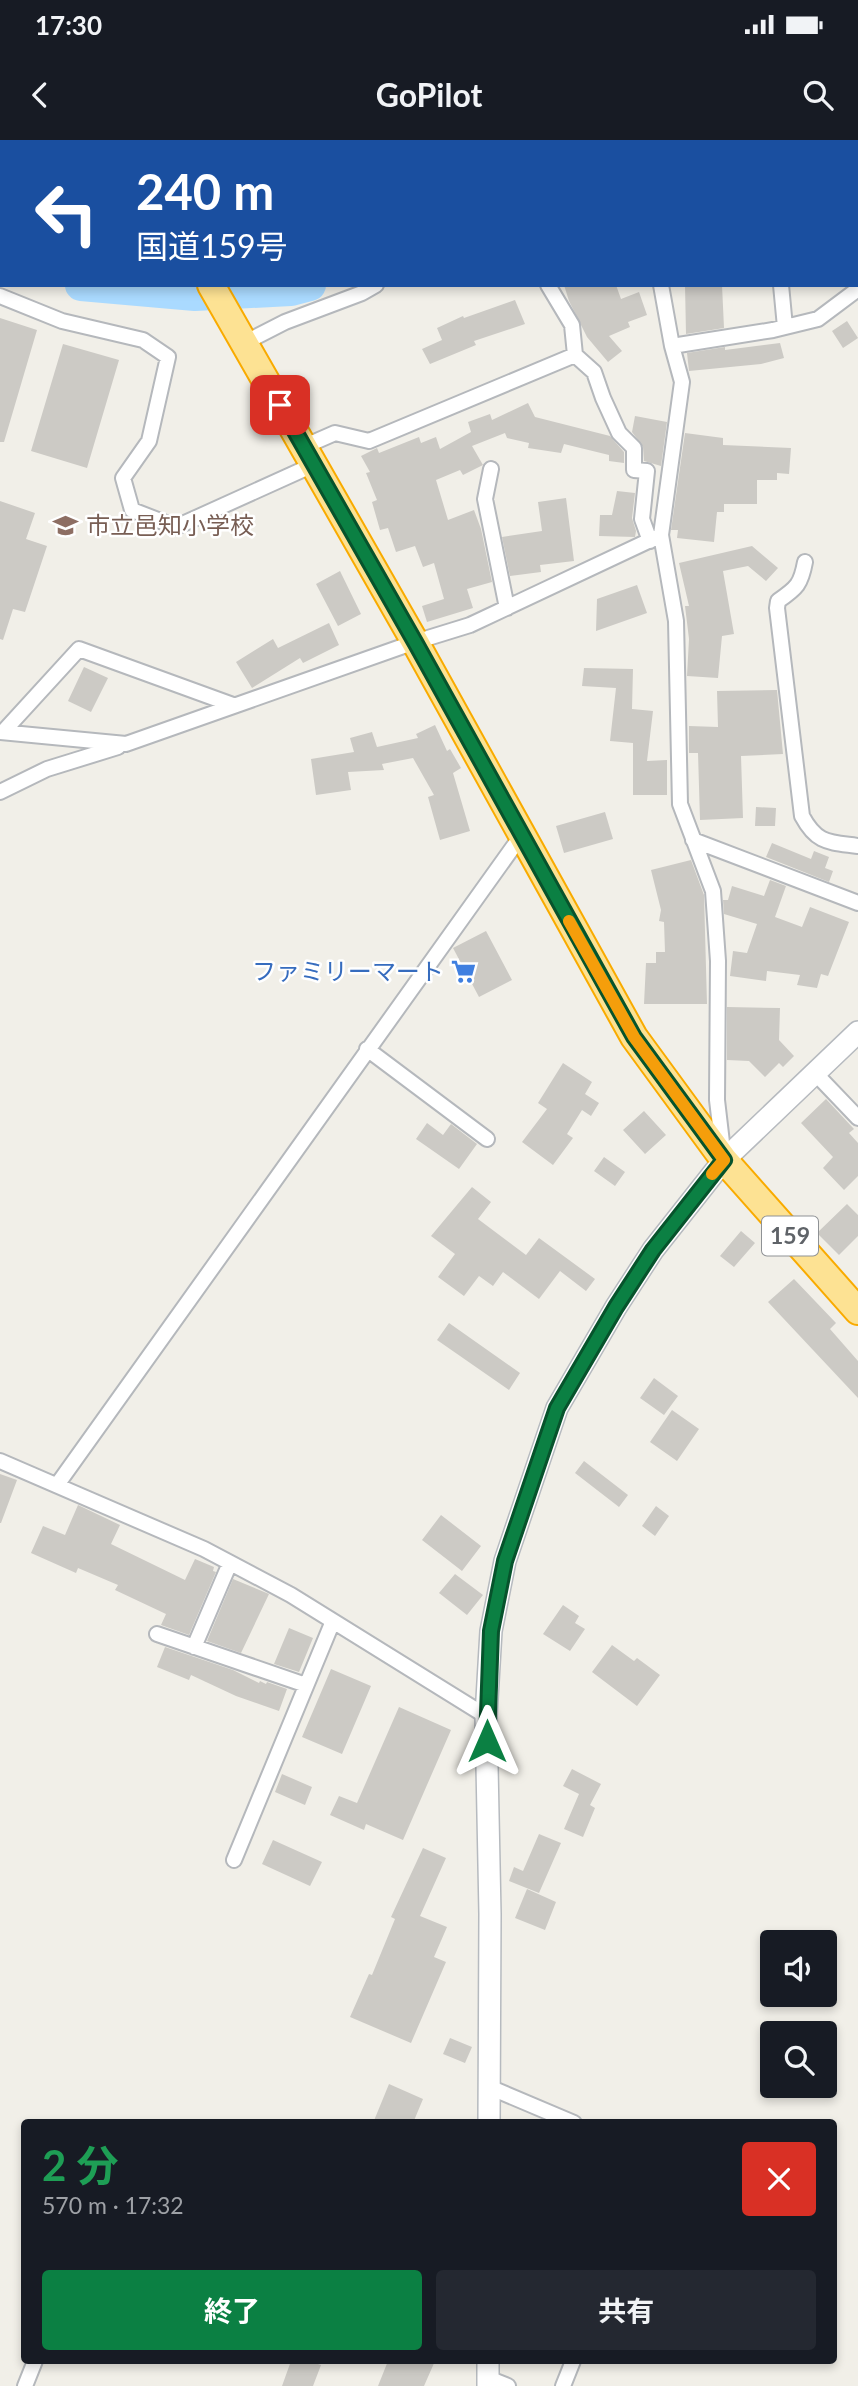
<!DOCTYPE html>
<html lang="ja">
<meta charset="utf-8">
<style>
:root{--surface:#171b24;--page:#242831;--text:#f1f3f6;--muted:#9ea1a6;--accent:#0b8043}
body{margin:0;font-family:Lato,"Noto Sans JP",sans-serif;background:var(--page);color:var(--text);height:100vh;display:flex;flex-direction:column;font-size:26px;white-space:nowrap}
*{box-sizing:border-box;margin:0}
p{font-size:23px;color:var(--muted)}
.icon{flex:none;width:38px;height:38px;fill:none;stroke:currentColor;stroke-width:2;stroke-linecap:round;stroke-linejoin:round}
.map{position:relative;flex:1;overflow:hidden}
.details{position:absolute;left:21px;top:1979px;width:816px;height:245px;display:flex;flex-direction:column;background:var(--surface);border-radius:7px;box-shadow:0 4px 10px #0003}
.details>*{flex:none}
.guide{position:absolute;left:0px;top:0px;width:859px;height:147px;box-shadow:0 4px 10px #0003;background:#1a4fa0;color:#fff;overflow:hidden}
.fabs{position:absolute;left:760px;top:1790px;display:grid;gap:14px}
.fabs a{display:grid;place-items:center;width:77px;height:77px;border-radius:7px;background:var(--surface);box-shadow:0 4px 10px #0003;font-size:35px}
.pin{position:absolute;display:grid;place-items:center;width:60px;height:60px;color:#fff;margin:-30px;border-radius:14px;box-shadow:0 4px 10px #0006}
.me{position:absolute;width:77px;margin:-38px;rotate:0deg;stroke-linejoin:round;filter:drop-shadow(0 0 5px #0008)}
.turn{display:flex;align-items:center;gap:24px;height:147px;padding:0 21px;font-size:32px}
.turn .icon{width:91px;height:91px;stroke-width:2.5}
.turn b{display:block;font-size:49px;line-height:60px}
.round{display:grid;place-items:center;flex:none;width:74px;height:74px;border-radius:7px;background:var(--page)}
.summary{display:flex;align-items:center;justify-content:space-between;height:119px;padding:0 21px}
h1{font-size:42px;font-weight:700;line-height:52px;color:#1e9e55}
.primary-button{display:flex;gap:14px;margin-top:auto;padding:14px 21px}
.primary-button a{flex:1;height:80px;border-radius:7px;background:var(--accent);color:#fff;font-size:28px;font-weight:700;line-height:80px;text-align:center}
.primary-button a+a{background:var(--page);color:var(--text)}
.status{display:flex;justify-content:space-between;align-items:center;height:49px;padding:0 35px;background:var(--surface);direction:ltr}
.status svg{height:19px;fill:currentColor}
header{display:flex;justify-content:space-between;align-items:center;height:91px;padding:0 21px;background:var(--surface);font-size:32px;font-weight:700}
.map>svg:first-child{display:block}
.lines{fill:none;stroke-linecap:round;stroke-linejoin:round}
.river{stroke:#aadaff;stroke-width:32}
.building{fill:#cccac5}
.street-casing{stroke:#b5b8bc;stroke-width:18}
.secondary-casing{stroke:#b6babf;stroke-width:24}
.highway-casing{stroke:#f9ab00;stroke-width:30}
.street{stroke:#fff;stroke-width:14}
.secondary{stroke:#fff;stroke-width:21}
.highway{stroke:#fde293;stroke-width:26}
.route-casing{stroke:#07532c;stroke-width:18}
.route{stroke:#0b8043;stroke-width:12}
.slow{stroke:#f59e0b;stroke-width:12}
.labels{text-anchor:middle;stroke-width:5;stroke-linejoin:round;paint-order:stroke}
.shield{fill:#fff;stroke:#8f9295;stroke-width:2}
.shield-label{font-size:23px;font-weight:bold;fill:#5f6368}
.education-label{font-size:24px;fill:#785e54;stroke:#fff;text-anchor:start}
.shop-label{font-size:24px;fill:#366cbe;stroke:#fff;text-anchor:end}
</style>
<div class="status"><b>17:30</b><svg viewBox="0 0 49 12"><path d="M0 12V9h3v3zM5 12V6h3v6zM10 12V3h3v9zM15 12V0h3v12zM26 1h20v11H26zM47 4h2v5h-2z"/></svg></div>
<header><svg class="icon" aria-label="back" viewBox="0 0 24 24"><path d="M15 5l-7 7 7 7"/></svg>GoPilot<svg class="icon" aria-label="search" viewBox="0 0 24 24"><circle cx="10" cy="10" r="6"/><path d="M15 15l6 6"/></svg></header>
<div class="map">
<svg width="858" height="2246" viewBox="0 0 858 2246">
<rect width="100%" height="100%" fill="#f1efe8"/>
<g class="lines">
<path class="river" d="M751 0 760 2
M592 2 596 0
M0 106 2 107
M81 145 195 155 291 150 310 145"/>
</g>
<path class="building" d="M564 145H616L621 159 639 152 647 175 628 182 630 187 609 196 622 211 608 222 587 197 569 161Z
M685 145H722L724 188 686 194Z
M515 160 525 184 474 201 476 205 430 224 422 209 442 200 437 188 463 176 464 178Z
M0 178 37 190 4 302H0Z
M847 181 858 198 843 208 832 191Z
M780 203 784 218 761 224 689 231 687 213 725 207V210Z
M63 204 119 220 87 328 31 311Z
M528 263 535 277 610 296 624 312V323L609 321V315L564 304 561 313 528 308 529 303 507 298 505 293 472 306 483 325 463 335 460 330 436 340 448 380 474 370 481 389 492 442 467 449 473 468 427 482 422 466 444 459 434 423 423 427 415 406 396 412 388 388 380 390 372 362 377 360 366 333 370 332 361 316 377 308 379 313 419 297 421 303 436 297 440 309 471 292 468 282 490 274 492 280Z
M635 276 667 282 661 326 644 321 643 307 632 292Z
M685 293 723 298V305L791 308 789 334 777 333V340H757V364H724V372H717L714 402 677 398 678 390H671Z
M617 351 635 353 632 378 636 391 635 397 599 396 600 375H612Z
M566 358 574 421 540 425 541 432 510 436 502 397 542 391 538 362Z
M0 361 35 373 26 399 47 406 25 472 13 469 3 500 0 499Z
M752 406 778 428 766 441 748 426 723 431 734 494 722 496 718 538 687 536 689 499 685 466H689L679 423Z
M340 431 361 474 338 486 316 444Z
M637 445 647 473 596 491 597 459Z
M329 483 339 505 303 523 300 518 252 548 236 522 273 499 278 508Z
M84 527 108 538 91 572 68 561Z
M584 528 633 529 632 569 653 571 647 621 667 620V655H633V603L610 601 616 548 582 546Z
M777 550 783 614 741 616 743 678 700 680 698 613H689V586L718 587 717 551Z
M435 585 447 611 450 609 461 628 453 633 470 691 440 700 428 657 434 655 413 618 382 624 384 630 348 632 351 650 316 655 311 619 354 612 350 598 372 592 377 607 418 598 416 594Z
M756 667 776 668 775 686H755Z
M605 672 613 699 564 713 556 686Z
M772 703 811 719 814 711 829 717 825 728 833 731 829 742 766 717Z
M691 720 704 755 707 864H644L646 823H656V812H665L664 782 659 781 661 770 651 730Z
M770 740 786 746 775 777 802 787 810 767 849 782 828 836 821 834 817 848 797 845 800 835 767 831 766 841 730 836 733 811 747 813 757 784 724 774 723 760H728L732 746 764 756Z
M486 791 512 840 479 857 453 808Z
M727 867 780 868 779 900 794 916 783 927 779 923 765 937 749 921 727 920Z
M563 923 592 942 585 954 599 963 591 976 582 970 567 994 573 998 553 1025 522 1002 547 969 538 963Z
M826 959 854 989 849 993 858 1003V1036L844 1050 823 1028 833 1017 801 983Z
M644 971 666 995 645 1014 623 990Z
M427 983 443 995 451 984 477 1004 459 1029 416 999Z
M604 1017 625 1032 615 1046 594 1031Z
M472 1047 491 1062 478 1079 526 1115 539 1098 595 1139 586 1151 560 1131 539 1159 503 1132 493 1146 479 1136 464 1156 438 1137 455 1114 431 1096Z
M847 1064 858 1075V1096L839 1115 817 1093Z
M741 1091 755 1103 734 1127 720 1116Z
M794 1139 836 1183 830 1189 858 1221V1258L768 1162Z
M449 1183 520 1233 509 1250 437 1200Z
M654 1238 678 1256 664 1275 640 1258Z
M672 1270 699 1289 677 1321 650 1302Z
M584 1321 628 1355 619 1367 575 1333Z
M0 1334 17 1340 1 1383H0Z
M78 1365 120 1385 111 1404 185 1440 195 1419 214 1427 213 1431 216 1432 189 1495 161 1485 166 1474 115 1450 118 1445 78 1428 76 1433 31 1413 43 1386 65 1395Z
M656 1366 669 1376 655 1396 642 1386Z
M441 1375 481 1406 462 1431 422 1400Z
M455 1434 483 1455 467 1475 439 1453Z
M233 1439 269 1454 241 1513 207 1501Z
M563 1465 579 1476 575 1483 585 1489 570 1511 543 1494Z
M289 1488 313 1498 299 1532 274 1524Z
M612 1505 634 1521 637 1518 660 1535 637 1566 592 1532Z
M165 1507 233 1530 259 1543 260 1541 266 1544 267 1542 287 1549 279 1571 236 1556 191 1535 189 1540 157 1527Z
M331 1529 371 1546 342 1614 302 1597Z
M399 1567 451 1590 403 1700 366 1684 364 1690 330 1675 339 1656 357 1663Z
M572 1629 601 1644 590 1665 595 1668 583 1697 564 1689 579 1654 563 1646Z
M282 1634 312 1647 305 1665 275 1652Z
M539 1694 561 1703 539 1753 509 1741 514 1727 523 1731Z
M273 1700 322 1722 310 1746 262 1724Z
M423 1708 446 1718 420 1776 447 1787 434 1817 446 1822 411 1903 350 1877 369 1834 372 1835 395 1779 391 1777Z
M527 1749 556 1762 545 1790 515 1778Z
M450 1898 472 1907 465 1923 443 1914Z
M389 1944 423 1959 413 1983H373Z
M291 2221H309L321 2225 313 2246H282Z
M388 2221H435L424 2246H378Z"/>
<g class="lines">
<defs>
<path id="street" d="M494 0 497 2
M638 0V2
M543 2 548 0
M661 145 672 206 682 242 661 395 676 481 680 664 713 751 718 821 717 960 723 1011
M781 145 785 187
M0 156 62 181 143 200 168 217 149 301 123 338 132 370 176 387 313 325
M244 203 285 182 362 153 376 145
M672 206 773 190 818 179 858 149
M575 215 594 232 603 258 619 293 634 308V330L647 331 642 379 650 401
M303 307 335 293 369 301 575 215 572 185 548 145
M491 329 485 359 507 468
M805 422C801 444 797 448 778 461L777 468 802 676C817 704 829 702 858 706
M0 592 126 604 415 502 470 485 661 395
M3 592 79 509 233 565
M0 652 47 629 118 607
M693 700 858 763
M367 909 487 999
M815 933 858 978
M0 1321 204 1409 291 1455 486 1576
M57 1345 521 696
M157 1494 306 1545
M194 1507 230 1423
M234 1720 333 1481
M489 1947 574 1983
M488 2238 508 2246
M25 2246 35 2221
M563 2246 573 2221"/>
<path id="secondary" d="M489 1983 490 1774 486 1576 491 1491 505 1421 557 1268 616 1167 653 1110 724 1020 858 892
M488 2246V2221"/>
<path id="highway" d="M130 0 131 2
M211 145 415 502 634 897 724 1020 858 1171"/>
</defs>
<use href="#street" class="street-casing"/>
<use href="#secondary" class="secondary-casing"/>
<use href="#highway" class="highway-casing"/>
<use href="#street" class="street"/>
<use href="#secondary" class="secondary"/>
<use href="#highway" class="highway"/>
</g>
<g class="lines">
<defs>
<path id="route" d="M280 265 415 502 634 897 724 1020 653 1110 616 1167 557 1268 505 1421 491 1491 487 1601"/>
</defs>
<use href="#route" class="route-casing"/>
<use href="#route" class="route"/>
<path class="slow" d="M569 781 634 897 724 1020 712 1034"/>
</g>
<defs>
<symbol id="school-bare" viewBox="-9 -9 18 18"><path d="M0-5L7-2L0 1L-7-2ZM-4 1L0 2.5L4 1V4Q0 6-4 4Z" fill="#8d6e63" stroke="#fff" stroke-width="2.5" paint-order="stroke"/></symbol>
<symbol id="supermarket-bare" viewBox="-9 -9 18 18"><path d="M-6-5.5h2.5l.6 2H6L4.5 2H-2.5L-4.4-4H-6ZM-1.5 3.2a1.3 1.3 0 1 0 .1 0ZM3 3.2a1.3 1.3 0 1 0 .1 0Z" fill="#3f7fe0" stroke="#fff" stroke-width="2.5" paint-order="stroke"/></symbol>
</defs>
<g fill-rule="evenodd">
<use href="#school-bare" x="48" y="368" width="35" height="35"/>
<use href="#supermarket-bare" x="446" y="814" width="35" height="35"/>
</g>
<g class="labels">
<rect class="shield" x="762" y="1076.5" width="56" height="39" rx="5"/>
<g class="shield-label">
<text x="790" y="1104">159</text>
</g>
<g class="education-label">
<text x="86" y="394">市立邑知小学校</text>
</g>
<g class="shop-label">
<text x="444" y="840">ファミリーマート</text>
</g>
</g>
</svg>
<div class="fabs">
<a><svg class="icon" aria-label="sound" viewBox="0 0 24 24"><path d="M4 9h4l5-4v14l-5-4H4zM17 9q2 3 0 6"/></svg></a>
<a><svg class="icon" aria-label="search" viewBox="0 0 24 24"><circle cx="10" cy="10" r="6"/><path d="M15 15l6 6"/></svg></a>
</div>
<div class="pin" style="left:280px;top:265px;background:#d93025"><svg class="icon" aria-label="arrive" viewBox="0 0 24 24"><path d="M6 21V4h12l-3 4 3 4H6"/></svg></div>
<svg class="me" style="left:487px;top:1601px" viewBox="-20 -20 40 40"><path d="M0-17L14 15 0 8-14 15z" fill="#0b8043" stroke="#fff" stroke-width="4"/></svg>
<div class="guide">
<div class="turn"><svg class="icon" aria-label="left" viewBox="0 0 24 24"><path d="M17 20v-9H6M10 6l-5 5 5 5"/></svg><div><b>240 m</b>国道159号</div></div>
</div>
<section class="details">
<div class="summary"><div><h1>2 分</h1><p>570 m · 17:32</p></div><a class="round" style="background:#d93025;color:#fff"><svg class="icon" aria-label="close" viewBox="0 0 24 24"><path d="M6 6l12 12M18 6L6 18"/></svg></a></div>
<div class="primary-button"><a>終了</a><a>共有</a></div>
</section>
</div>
